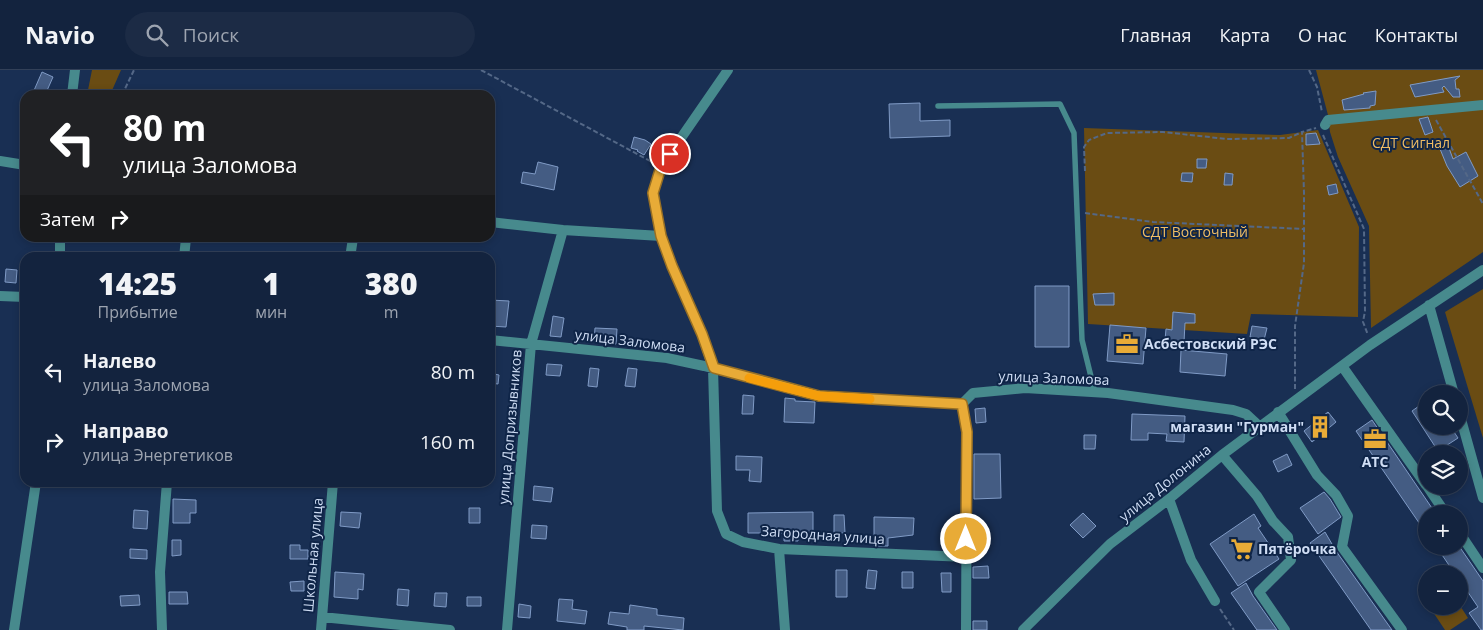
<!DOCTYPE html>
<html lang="ru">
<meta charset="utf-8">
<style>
:root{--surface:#13233e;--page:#1c2b45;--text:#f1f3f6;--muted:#9da4b0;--line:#324058}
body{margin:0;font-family:"Open Sans",sans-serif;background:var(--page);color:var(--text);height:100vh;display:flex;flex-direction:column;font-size:19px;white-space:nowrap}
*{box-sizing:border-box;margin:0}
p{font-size:16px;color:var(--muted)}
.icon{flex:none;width:28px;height:28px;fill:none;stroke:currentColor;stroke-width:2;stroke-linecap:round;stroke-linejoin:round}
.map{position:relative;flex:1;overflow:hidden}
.side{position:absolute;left:20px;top:182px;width:475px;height:235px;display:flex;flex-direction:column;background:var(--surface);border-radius:15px;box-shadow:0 2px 8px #0003,0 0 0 1px var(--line)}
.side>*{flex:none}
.guide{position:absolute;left:20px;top:20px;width:475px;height:152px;border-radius:15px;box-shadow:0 2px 8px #0003,0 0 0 1px var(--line);background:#202124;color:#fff;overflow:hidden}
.buttons{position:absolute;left:1418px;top:315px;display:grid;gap:10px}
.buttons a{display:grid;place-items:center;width:50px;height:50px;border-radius:50%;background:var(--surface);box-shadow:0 2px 8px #0003,0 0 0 1px var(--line);font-size:25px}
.pin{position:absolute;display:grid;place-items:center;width:42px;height:42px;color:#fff;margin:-21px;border:2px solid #fff;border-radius:50%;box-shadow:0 1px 5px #0007}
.me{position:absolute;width:55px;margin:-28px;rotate:0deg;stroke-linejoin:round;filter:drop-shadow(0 0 4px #0008)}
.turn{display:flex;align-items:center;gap:18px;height:105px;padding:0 20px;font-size:22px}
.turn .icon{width:65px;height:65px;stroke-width:2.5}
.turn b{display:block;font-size:35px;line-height:42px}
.then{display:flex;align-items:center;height:48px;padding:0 20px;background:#0003;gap:10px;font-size:19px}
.eta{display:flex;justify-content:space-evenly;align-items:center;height:85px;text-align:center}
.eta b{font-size:30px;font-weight:800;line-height:35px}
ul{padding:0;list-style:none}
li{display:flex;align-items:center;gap:15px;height:70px;padding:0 20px}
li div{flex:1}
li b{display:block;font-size:19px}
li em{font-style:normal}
header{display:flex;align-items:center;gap:30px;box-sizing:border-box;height:70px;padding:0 25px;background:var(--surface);border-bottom:1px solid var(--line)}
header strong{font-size:24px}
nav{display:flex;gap:28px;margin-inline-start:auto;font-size:18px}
.search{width:350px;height:45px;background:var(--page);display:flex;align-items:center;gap:12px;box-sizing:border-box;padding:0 18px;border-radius:28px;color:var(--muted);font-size:19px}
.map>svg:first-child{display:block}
.green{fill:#6a4c13}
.building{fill:#445c83;stroke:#809bc6}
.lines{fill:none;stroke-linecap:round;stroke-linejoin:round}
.path{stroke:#546887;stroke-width:2;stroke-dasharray:5 2.5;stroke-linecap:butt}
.service{stroke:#478a8d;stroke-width:5.5}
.minor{stroke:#478a8d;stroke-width:10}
.route-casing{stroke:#976f24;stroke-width:12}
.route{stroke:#e8ab37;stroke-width:9}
.slow{stroke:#f59e0b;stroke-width:9}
.labels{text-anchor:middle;stroke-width:4;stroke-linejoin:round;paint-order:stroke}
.park-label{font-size:14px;fill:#f0bd63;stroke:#0f2548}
.street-label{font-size:14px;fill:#cfddf4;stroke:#0f2548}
.poi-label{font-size:14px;font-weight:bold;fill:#cfddf4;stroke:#0f2548;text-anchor:start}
</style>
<header>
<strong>Navio</strong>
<div class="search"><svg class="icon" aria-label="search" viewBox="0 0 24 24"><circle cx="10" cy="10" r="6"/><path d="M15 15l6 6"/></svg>Поиск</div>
<nav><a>Главная</a><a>Карта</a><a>О нас</a><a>Контакты</a></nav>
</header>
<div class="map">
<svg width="1483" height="560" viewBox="0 0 1483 560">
<rect width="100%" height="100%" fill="#192f53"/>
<path class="green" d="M92 0H121L110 25H87Z
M1316 0H1483V182L1371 258 1369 156 1338 87 1330 62 1328 45Z
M1084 58 1280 65 1318 60 1359 157 1358 247 1251 244 1247 264 1088 254Z
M1483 219V368L1445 242Z
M1459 534 1468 548 1450 560H1445L1429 536H1459Z"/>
<path class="building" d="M42 2 53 7 45 25H32Z
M1460 6 1455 10 1456 19H1459L1460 27H1453L1444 16 1442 18 1444 22 1415 27 1410 15Z
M1376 21 1375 35 1370 36V38L1344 40 1342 30 1364 24 1363 23Z
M920 33V51L950 50V66L890 68 889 34Z
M1428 47 1433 62 1425 65 1419 49Z
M1316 63 1320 74 1306 75V64Z
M634 67 645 70 651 74 644 85 637 81 638 80 631 78Z
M1446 70 1453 89 1466 82 1478 106 1460 117 1447 96 1438 74Z
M1197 89H1207L1206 98H1197Z
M538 92 558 97 554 120 521 113 523 102 535 104Z
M1182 103H1193L1192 112 1181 111Z
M1225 103 1233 104 1232 115H1224Z
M1336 114 1338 123 1329 125 1327 116Z
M6 199 17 200 16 213 5 212Z
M1035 216H1069V277H1035Z
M1114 223V235H1095L1093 224Z
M490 230 509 231 506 257 490 256Z
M1173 242 1195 244V253H1185L1184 272 1165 270 1166 259 1172 260Z
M553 246 564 248 561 267 550 266Z
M1110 255 1146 258 1143 294 1107 291Z
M1252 256 1267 258 1264 270 1250 267Z
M595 258 617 259 616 274 594 272Z
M1181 280 1227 284 1225 306 1180 302Z
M547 294 562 295 560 306 546 305Z
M590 298 599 299 597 317 588 316Z
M628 298 637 299 635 317 625 316Z
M490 303 499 305 498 314 490 313Z
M743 325 754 326 753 344H742Z
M785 328 795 329V331L815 332 814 353 784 352Z
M1426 331V356H1450L1458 368 1438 381 1412 341Z
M985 338 986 352 976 353 975 339Z
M1328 342 1336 352 1312 372 1304 361Z
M1132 344 1185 346 1184 372 1166 371 1167 364 1148 363V370H1131Z
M1372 350 1436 444H1426V463L1356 361Z
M1084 365H1096L1095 379H1084Z
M974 384H1000L1001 428 974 429Z
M1287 384 1292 395 1278 402 1273 391Z
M736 386 762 387 761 412 749 411 750 400H736Z
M534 416 553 418 551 432 533 430Z
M1324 422 1330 429 1341 447 1318 464 1300 438Z
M173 429 196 430V443H190V453H173Z
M469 438H480V453H469Z
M134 440 148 441 147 459 133 458Z
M341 442 361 443 359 458 340 456Z
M813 442V463H798V471H784V463H748V443Z
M1083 443 1096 456 1083 468 1070 455Z
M1254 444 1261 456 1258 458 1279 489 1238 516 1210 474Z
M834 445H844L845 463H834Z
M874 447 914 448 913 465 888 468V476H874Z
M532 455 547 456 546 469 531 468Z
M1325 462 1336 481 1392 560H1371L1310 473Z
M172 470H181V485L172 486Z
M290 475H300V480H308V489H290Z
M1436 476H1459L1483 511V560H1481L1469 543 1478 537 1459 509V504H1455Z
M130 479 147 480V489L130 488Z
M988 496 989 508H973V497Z
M836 500H847V527H836Z
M868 500 877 501 875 519 866 518Z
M335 502 364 504 363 520 358 519V529L334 527Z
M902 502H913V518H902Z
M941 503H951V522H942Z
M304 511V521H291L290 512Z
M1246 513 1253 526 1277 560H1257L1231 523Z
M398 519 409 520 408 536 397 535Z
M169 522H187L188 534H169Z
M435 523H447L446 537 434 536Z
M139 525 140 535 121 536 120 526Z
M467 527H481V536H467Z
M559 529 573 530 572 539 587 541 585 554 557 551Z
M519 534 531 536 530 548 518 547Z
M630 535 657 539V545L684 548 683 560 644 556V560H627V557L608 554 610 542 629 544Z
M973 551H987V560H973Z"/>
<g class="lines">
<path class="path" d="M481 0 652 92
M1309 0 1317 17 1322 42
M122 25 134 0
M1436 50 1483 134
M1323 65 1364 159 1365 241 1363 252 1368 265
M1085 101 1084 77 1089 70 1107 63 1163 62 1227 69 1289 68 1302 62
M1085 143 1153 152 1304 159
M1295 319V256L1304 193V123L1302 62 1316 58
M1220 539 1234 560"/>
<path class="service" d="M938 36 1060 34 1074 63 1082 270 1095 323"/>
<path class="minor" d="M728 0 661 97 653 123 661 166 672 196 702 264 713 298 717 441 726 464 743 472 779 479 966 487
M72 25 75 0
M1325 55 1328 50 1483 35
M0 91 25 95
M490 152 563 160 661 166
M60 188V168
M184 188 186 168
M350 188 353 168
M0 226 25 227
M1429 235 1454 324
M490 270 667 288 704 296 819 326 962 334 973 323 1025 318 1108 323 1233 340 1246 344 1260 357
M1342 296 1426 415
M962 334 967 362 966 560
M1278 342 1317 405 1336 425 1348 446 1342 477 1402 560
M1459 342 1483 428
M1222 385 1257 426 1273 451 1288 467 1291 490 1259 522 1285 560
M1427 416 1446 444
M1169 429 1191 490 1215 531
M1459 462 1483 498
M779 479 785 560
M322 547 450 560
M14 560 36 412
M162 560 160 502 167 412
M321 560 333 412
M507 560 531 274 563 160
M1023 560 1110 474 1169 429 1222 385 1370 275 1483 200"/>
</g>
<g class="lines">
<defs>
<path id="route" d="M670 84 661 97 653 123 661 166 672 196 702 264 714 298 819 326 962 334 967 362 966 469"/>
</defs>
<use href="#route" class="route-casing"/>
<use href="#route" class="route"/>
<path class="slow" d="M749 308 819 326 870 329"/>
</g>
<defs>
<symbol id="office-bare" viewBox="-9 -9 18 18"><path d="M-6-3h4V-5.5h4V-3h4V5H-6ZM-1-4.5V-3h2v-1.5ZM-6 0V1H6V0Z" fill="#e8ab37" stroke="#0f2548" stroke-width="2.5" paint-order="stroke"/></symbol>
<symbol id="building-bare" viewBox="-9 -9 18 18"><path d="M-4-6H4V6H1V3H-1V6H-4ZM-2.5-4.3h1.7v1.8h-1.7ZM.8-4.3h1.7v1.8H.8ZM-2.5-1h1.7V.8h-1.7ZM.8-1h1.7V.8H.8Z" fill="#e8ab37" stroke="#0f2548" stroke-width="2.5" paint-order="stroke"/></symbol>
<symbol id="supermarket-bare" viewBox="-9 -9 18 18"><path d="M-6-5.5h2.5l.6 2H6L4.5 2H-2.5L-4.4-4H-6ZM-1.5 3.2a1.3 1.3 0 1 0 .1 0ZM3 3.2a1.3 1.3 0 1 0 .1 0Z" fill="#e8ab37" stroke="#0f2548" stroke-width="2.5" paint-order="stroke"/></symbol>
</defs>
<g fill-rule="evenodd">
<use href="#office-bare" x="1111" y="258" width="32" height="32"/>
<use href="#building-bare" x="1304" y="341" width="32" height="32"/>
<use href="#office-bare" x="1359" y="353" width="32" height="32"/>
<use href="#supermarket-bare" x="1226" y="463" width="32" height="32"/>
</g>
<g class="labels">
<g class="park-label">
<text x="1411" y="78">СДТ Сигнал</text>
<text x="1195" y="167">СДТ Восточный</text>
</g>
<g class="street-label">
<text transform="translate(630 271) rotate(7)" y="5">улица Заломова</text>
<text transform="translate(1054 308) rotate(2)" y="5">улица Заломова</text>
<text transform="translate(510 357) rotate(-85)" y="5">улица Допризывников</text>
<text transform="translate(1165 413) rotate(-39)" y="5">улица Долонина</text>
<text transform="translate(823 465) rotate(4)" y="5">Загородная улица</text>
<text transform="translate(313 485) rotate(-85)" y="5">Школьная улица</text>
</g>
<g class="poi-label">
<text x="1144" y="279">Асбестовский РЭС</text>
<text x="1304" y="362" text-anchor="end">магазин "Гурман"</text>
<text x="1375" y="397" text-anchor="middle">АТС</text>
<text x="1258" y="484">Пятёрочка</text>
</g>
</g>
</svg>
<div class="buttons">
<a><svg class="icon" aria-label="search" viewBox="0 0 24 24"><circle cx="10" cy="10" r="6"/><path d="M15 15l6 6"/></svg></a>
<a><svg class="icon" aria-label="layers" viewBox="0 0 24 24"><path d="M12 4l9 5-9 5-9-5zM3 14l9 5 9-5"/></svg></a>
<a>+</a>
<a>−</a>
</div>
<div class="pin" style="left:670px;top:84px;background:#d93025"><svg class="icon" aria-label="arrive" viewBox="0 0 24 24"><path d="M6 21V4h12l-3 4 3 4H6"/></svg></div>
<svg class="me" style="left:966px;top:469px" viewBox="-20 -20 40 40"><circle r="17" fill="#e8ab37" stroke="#fff" stroke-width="3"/><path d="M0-11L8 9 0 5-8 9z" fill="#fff"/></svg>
<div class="guide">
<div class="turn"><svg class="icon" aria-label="left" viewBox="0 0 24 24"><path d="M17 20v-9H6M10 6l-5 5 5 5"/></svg><div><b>80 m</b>улица Заломова</div></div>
<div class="then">Затем<svg class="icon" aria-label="right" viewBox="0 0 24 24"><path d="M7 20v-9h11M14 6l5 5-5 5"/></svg></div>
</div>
<section class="side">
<div class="eta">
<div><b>14:25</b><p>Прибытие</p></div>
<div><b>1</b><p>мин</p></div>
<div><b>380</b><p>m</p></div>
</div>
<ul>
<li><svg class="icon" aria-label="left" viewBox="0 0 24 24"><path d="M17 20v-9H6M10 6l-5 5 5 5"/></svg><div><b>Налево</b><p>улица Заломова</p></div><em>80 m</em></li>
<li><svg class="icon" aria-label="right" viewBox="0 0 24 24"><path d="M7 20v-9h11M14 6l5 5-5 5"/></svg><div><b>Направо</b><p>улица Энергетиков</p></div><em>160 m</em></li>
</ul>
</section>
</div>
